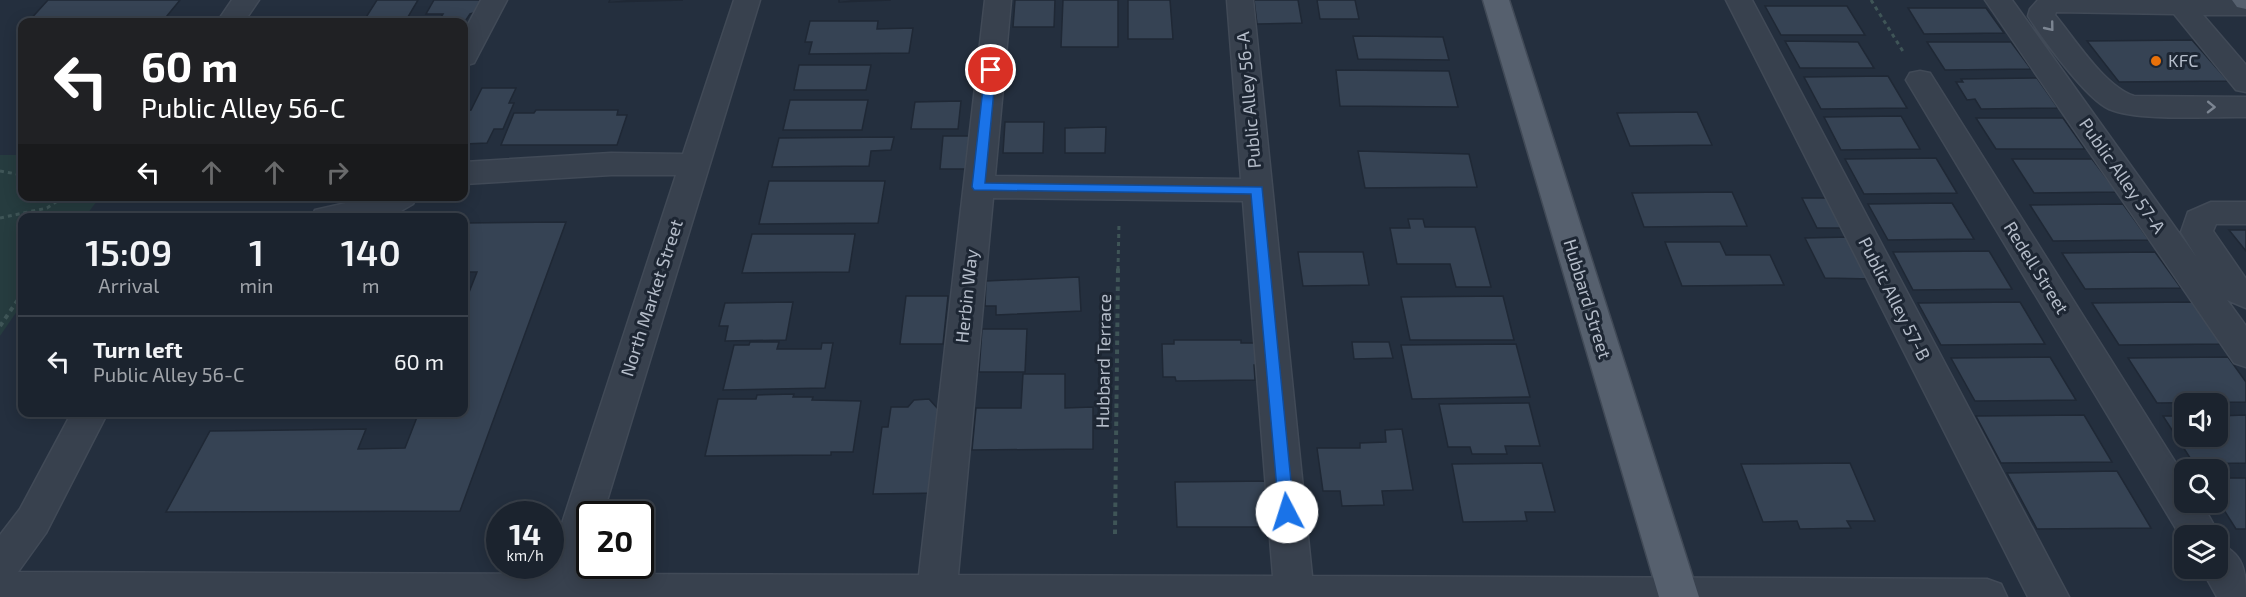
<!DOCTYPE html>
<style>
:root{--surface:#1b232e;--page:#282f3a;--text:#f1f3f6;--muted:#a0a4aa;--line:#39404a}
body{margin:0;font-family:"Exo 2",sans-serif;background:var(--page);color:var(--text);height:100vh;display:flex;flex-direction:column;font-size:22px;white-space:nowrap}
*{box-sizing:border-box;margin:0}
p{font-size:20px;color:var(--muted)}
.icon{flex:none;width:33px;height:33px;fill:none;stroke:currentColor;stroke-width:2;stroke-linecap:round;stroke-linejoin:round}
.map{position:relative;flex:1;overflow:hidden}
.drawer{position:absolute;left:18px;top:213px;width:450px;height:204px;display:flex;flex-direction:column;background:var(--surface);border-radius:12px;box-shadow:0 3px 15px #0003,0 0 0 2px var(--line)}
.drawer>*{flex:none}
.banner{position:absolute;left:18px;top:18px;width:450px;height:183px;border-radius:12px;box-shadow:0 3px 15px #0003,0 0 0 2px var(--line);background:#202124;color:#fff;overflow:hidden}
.tools{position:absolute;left:2174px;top:393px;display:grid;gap:12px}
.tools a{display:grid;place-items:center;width:54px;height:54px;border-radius:12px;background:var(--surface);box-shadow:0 3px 15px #0003,0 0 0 2px var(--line);font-size:30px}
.speed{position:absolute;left:486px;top:501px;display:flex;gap:12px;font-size:30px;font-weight:700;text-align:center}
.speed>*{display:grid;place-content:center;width:78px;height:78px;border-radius:50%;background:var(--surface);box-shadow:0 3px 15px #0003,0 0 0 2px var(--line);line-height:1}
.speed small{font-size:15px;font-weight:400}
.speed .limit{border:3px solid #111;border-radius:9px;background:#fff;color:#111}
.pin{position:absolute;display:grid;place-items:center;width:51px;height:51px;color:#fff;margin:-26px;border:3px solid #fff;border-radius:50%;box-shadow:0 2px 6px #0007}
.me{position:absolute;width:66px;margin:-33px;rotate:355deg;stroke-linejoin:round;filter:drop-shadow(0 0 4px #0008)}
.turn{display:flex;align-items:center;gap:21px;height:126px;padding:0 24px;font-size:27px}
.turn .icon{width:78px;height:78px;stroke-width:2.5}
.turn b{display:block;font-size:42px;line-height:51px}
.lanes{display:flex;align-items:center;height:57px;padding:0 24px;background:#0003;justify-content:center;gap:30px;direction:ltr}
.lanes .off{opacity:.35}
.eta{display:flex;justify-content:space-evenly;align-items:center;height:102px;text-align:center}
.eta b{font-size:36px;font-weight:600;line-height:42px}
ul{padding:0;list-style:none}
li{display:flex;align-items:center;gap:18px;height:90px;padding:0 24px;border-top:2px solid var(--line)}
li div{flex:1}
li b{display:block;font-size:22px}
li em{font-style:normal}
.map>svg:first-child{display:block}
.green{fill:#263c3f}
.building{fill:#364354;stroke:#1f2835;stroke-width:1.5}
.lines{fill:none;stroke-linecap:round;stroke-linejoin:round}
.minor-casing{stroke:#414a57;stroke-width:3}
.major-casing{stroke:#414a57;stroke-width:3}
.path-far1{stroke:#3f5557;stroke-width:3;stroke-dasharray:4 4;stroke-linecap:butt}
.path{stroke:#3f5557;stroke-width:4;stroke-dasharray:4.5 4.5;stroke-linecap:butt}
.minor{fill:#38414e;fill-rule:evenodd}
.major{fill:#56606e;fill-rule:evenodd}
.oneway{stroke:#7c8592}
.route{fill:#1a73e8;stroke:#114b97;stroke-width:1.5}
.food-dot{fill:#e8710a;stroke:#1d2633;stroke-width:2}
.labels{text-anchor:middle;stroke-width:6;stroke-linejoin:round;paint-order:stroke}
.poi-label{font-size:18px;fill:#b4bcc9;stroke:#1d2633;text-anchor:start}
.street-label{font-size:18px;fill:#b4bcc9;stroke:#1d2633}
</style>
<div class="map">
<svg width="2246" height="597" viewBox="0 0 2246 597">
<rect width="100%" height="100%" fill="#242f3e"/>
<path class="green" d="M0 155H22V196L100 197 85 217 22 218V304L0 336Z"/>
<path class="building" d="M48 0H180L162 22H28Z
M377 0H418L405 22H363Z
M434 0H483L477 12 470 14 464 23 438 22 443 14H426Z
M610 0H683L609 2Z
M839 0H891L839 2Z
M1015 0H1055L1054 27H1013Z
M1063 0H1118V47H1061Z
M1128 0H1170L1173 39H1128Z
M1254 0H1298L1302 23 1257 24Z
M1317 0H1355L1359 19H1320Z
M1765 6H1847L1865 35H1781Z
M1908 8H1986L2004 33 1924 34Z
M810 21H878L877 29 913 28 909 53 809 54 812 42H805Z
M1353 36 1443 37 1449 60 1358 59Z
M2192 40 2228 81 2119 82 2087 41Z
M1785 41 1858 42 1874 68H1800Z
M1927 42H2011L2031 69 1945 70Z
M799 65H871L866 90H794Z
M1336 70 1449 71 1458 107 1340 106Z
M1888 76 1907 108 1821 109 1804 77Z
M2037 78 2058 108 1981 109 1975 99 1967 100 1956 82H1963L1961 79Z
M482 88H516L509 103H514L503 129H494L487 143 464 144V111L471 110Z
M790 100H868L862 130H783Z
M961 101 958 129H911L915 102Z
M536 110H618L617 115H627L617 145H501L514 113H534Z
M1697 112 1712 145 1630 146 1617 113Z
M1901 116 1920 149 1841 150 1824 117Z
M1976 118H2063L2085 149H1996Z
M1005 122H1044L1043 153H1003Z
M1106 127 1105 153H1065V128Z
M943 136H976L973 169H940Z
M894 137 891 150 871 151 869 166 772 167 779 138Z
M1358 151 1469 154 1477 187 1365 188Z
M1936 158 1957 193 1864 194 1845 159Z
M2012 159H2092L2117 192 2034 193Z
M769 181H885L878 223 759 224Z
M1732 192 1747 226 1644 227 1632 193Z
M1802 198H1830L1846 228H1817Z
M1952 203 1974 239 1888 240 1868 204Z
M2123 204 2149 240 2053 241 2030 205Z
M1408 219H1423L1425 227H1475L1491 287H1456L1450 264H1397L1390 228H1410Z
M566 222 460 511 166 512 210 431 366 429 358 449 405 448 419 412H464V305L477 272H464V223Z
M2229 230H2246V251Z
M752 234H855L849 272 742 273Z
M1850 237 1872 279 1825 278 1805 238Z
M1665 242H1720L1726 255H1770L1784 285 1682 286Z
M1989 251 2012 289 1913 290 1893 252Z
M1298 252H1363L1369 285 1303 286Z
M2155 252 2181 288 2085 289 2062 253Z
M1079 277 1081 311 996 315V306H985L986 281Z
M906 296H948L943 344H900Z
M1503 296 1514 340H1410L1401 297Z
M793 302 786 340 725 341 728 326H719L725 303Z
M2020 302 2045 344 1941 345 1918 303Z
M2192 302 2222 344 2119 345 2092 303Z
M982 329H1027L1025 372H979Z
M1174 340H1241V343H1262L1264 365H1254L1255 380 1176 381 1175 377H1163L1162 344H1174Z
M750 342H779L777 349H821L822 343H833L825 388 723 390 734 345H749Z
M1352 342H1389L1393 358 1354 359Z
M1516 344 1530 397 1412 399 1401 345Z
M2050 357 2076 400 1975 401 1951 358Z
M2228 357 2246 382V402L2157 403 2128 358Z
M1023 374H1065V408L1093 407V449L972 450 976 408H1021Z
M794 394 793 397H813L812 400 861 401 853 452H831V455L705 456 718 399H756L757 395Z
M929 399 938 409 941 493 873 494 882 427H888L891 407H908L914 400Z
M1529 403 1540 446H1505L1507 454H1472L1470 447H1448L1439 404Z
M2084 415 2112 462 2001 463 1976 416Z
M2246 415V463L2194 464 2163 416H2184V436H2217V416Z
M1402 429 1413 490 1382 491 1384 505 1342 506 1340 491H1323L1317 448H1360V443L1386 442 1385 430Z
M1542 463 1555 512H1525L1527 521 1463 522 1452 464Z
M1850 463 1875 521H1847L1851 528 1800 529 1797 521 1763 522 1741 464Z
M2117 471 2151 528 2037 529 2007 473Z
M2217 478H2246V529H2236L2217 499Z
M1272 481 1277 527H1177L1175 482Z"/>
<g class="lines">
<defs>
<path id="minor" d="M232 0H259L244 22H217Z
M481 0H507L474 63 464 66V32Z
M734 0H760L603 514H590V559L585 574 919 575 985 0H1011L995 176 1241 179 1227 0H1253L1312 576 1987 579 2001 584 2007 597H0V535L20 509 72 412H108L46 533 18 572 546 574 550 566V560L676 175H611L464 184V162L611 153 683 154ZM993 198 1243 201 1273 576 958 575Z
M1726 0H1752L2069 597H2028Z
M1985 0H2012L2197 258 2181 232 2188 212 2211 202H2246V224H2216L2213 231 2246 279V308L2227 300 2246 326V367L2234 363Z
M2038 0H2246V15H2203L2246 65V92L2236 90 2174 14 2056 12 2055 15C2075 39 2104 86 2134 96L2246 97V117C2209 116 2141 122 2109 109 2086 99 2042 38 2028 16L2030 9Z
M1920 71 1930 73 2184 476V502H2201L2220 536 2217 543V536H2184V542L1906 80 1910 73Z
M377 196H417L413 204 389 218H311L315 210Z
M2217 543C2244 553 2246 571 2246 597H2217L2201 568H2217Z"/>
<path id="major" d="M1483 0H1509L1699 597H1659Z
M2232 0H2246V9L2237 7Z"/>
</defs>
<use href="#minor" class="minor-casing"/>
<use href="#major" class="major-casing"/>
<path class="path-far1" d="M1871 0 1904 53
M0 171 22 175
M0 218 47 208 65 196
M1118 270 1119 222"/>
<path class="path" d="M0 326 22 294
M1115 534 1118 268"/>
<use href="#minor" class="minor"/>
<use href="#major" class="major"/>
</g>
<defs><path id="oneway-chevron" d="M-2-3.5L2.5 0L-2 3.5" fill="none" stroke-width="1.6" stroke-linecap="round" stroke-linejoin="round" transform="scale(1.5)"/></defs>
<g class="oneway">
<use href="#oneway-chevron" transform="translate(2050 27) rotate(51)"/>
<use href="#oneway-chevron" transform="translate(2211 107) rotate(1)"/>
</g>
<path class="route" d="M991 66 996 70 985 183 1262 187 1294 512 1292 517 1287 519 1281 517 1279 512 1251 194 974 190 972 187 985 70Z"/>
<circle class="food-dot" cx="2156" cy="61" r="6"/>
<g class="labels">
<g class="poi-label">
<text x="2168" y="67">KFC</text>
</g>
<g class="street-label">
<text transform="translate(1249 100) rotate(-95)" y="6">Public Alley 56-A</text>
<text transform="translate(2122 176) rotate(55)" y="6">Public Alley 57-A</text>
<text transform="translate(2036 268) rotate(58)" y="6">Redell Street</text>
<text transform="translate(967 296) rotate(-84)" y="6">Herbin Way</text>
<text transform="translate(652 298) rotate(-72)" y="6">North Market Street</text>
<text transform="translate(1587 299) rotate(73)" y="6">Hubbard Street</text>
<text transform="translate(1894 299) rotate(63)" y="6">Public Alley 57-B</text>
<text transform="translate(1104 361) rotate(-89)" y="6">Hubbard Terrace</text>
</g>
</g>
</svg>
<div class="tools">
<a><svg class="icon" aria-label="sound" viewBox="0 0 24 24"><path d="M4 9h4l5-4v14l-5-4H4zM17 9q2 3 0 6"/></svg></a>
<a><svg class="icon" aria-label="search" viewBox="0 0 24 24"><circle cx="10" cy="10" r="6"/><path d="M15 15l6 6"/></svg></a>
<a><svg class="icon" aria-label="layers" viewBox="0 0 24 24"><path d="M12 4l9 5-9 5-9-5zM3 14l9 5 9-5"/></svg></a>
</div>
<div class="speed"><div>14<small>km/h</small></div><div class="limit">20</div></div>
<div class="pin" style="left:991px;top:70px;background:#d93025"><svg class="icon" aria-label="arrive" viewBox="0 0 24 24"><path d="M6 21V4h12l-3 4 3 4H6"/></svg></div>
<svg class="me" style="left:1287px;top:512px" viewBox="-20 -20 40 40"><circle r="19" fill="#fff"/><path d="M0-13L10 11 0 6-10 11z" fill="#1a73e8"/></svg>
<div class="banner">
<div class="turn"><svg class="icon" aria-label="left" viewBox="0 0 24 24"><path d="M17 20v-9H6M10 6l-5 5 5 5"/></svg><div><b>60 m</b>Public Alley 56-C</div></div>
<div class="lanes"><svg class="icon" aria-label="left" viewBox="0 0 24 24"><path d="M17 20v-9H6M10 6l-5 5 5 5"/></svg><svg class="icon off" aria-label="ahead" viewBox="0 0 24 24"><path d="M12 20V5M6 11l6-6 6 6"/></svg><svg class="icon off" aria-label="ahead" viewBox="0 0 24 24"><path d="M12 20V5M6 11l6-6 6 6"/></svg><svg class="icon off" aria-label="right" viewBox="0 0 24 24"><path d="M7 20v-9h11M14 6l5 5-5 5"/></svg></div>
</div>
<section class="drawer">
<div class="eta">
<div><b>15:09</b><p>Arrival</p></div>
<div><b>1</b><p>min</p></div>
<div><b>140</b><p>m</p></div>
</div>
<ul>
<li><svg class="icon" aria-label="left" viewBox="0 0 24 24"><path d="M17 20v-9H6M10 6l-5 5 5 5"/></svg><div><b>Turn left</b><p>Public Alley 56-C</p></div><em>60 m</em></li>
</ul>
</section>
</div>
